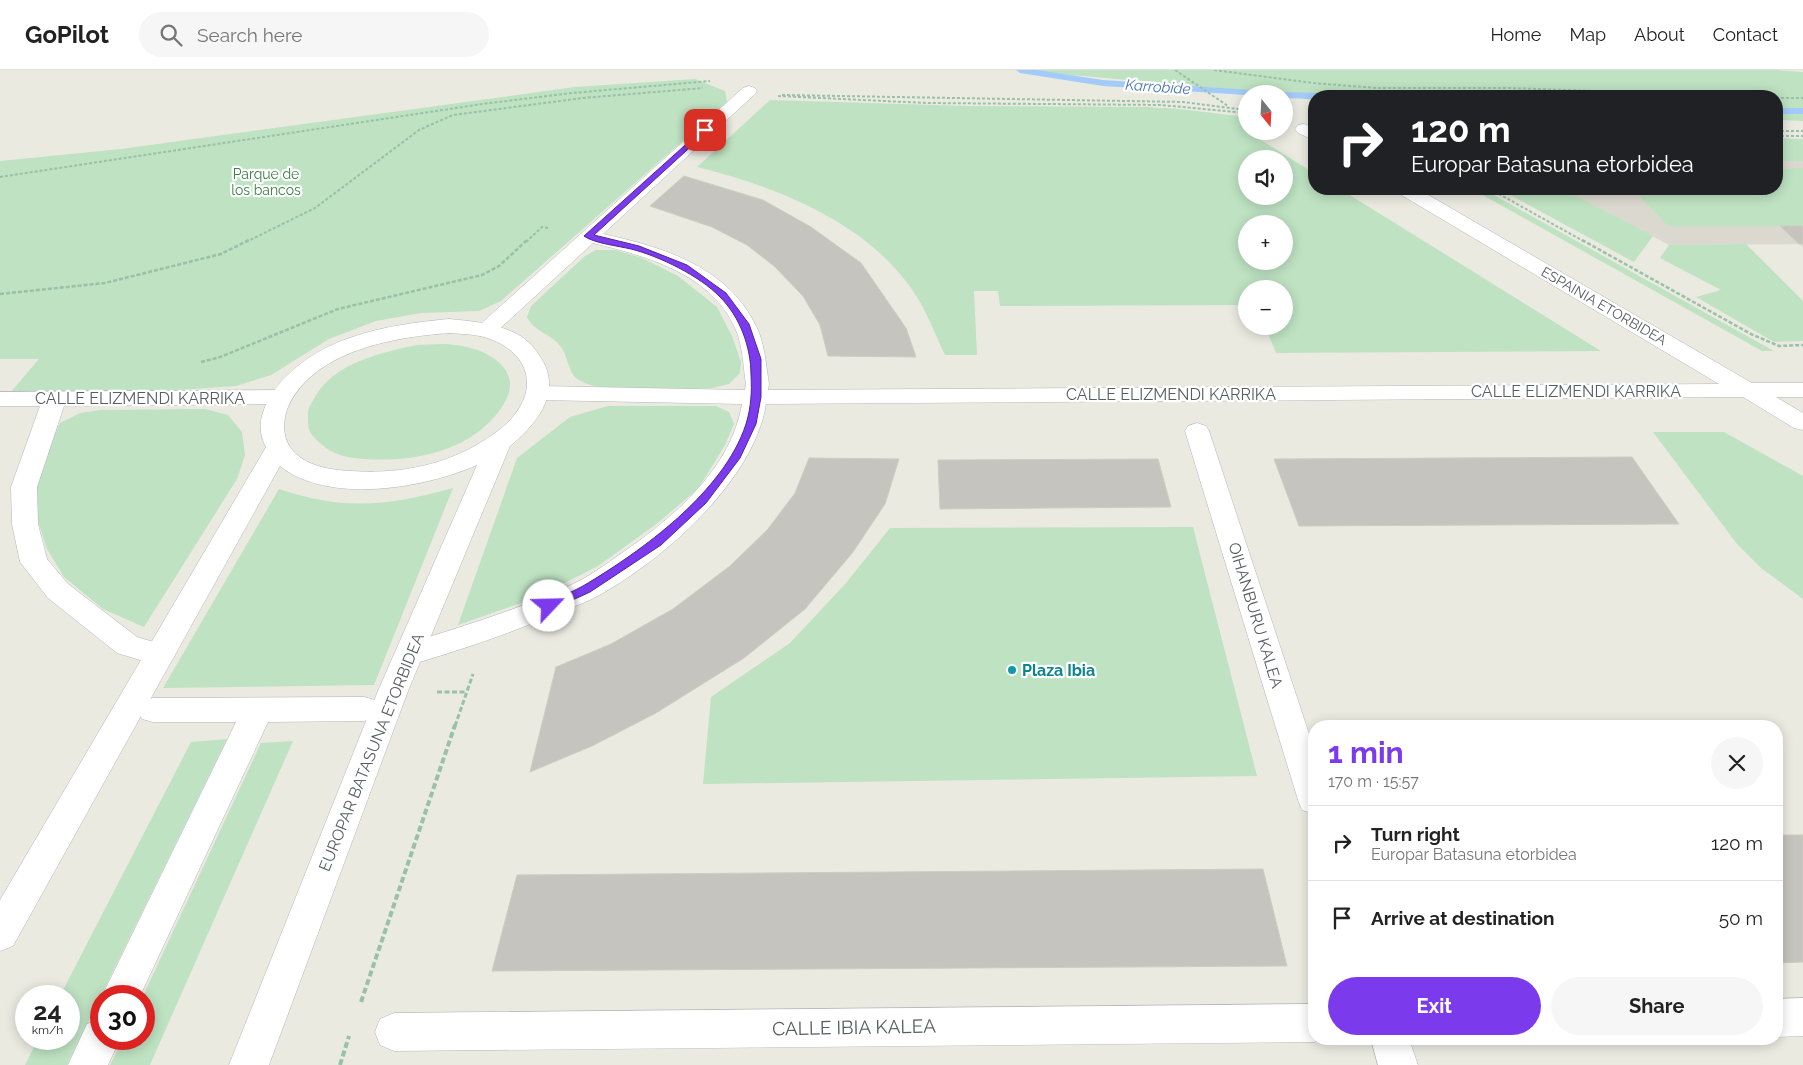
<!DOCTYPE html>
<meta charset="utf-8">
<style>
:root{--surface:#fff;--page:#f6f6f6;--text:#222;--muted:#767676;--line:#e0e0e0;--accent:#7c3aed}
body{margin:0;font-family:Raleway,sans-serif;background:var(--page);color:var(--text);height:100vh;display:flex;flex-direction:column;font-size:19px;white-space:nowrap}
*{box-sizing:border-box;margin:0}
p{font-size:16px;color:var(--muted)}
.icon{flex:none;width:28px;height:28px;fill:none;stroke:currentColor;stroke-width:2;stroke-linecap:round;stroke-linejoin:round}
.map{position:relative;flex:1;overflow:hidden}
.details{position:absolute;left:1308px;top:650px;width:475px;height:325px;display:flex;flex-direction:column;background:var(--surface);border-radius:20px;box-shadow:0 2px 12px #0003}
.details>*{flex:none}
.hud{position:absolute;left:1308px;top:20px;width:475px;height:105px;border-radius:20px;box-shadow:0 2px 12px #0003;background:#202124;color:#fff;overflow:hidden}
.needle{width:32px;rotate:162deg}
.buttons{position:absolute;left:1238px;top:15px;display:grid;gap:10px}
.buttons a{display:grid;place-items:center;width:55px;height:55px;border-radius:50%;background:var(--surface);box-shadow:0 2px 12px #0003;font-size:25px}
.speed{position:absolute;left:15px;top:915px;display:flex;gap:10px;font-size:25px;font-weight:700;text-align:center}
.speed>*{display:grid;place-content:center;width:65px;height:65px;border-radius:50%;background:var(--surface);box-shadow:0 2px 12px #0003;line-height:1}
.speed small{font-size:12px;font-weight:400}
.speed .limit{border:8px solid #d22;background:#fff;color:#111}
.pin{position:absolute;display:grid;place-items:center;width:42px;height:42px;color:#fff;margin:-21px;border-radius:10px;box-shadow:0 2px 8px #0006}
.me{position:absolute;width:55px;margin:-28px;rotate:66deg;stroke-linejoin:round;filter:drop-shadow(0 0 4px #0008)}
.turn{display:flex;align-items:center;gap:18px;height:105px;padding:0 20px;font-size:22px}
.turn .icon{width:65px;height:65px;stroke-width:2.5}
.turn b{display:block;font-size:35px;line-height:42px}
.round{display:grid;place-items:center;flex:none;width:52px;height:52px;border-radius:26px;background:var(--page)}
.headline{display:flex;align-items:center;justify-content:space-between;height:85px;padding:0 20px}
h1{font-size:30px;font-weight:700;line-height:38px;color:var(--accent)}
.action{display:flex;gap:10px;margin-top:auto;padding:10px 20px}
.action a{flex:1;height:58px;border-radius:30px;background:var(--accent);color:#fff;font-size:20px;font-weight:700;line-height:58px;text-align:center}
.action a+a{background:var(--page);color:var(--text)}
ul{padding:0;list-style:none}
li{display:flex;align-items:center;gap:15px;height:75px;padding:0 20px;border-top:1px solid var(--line)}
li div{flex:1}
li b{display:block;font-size:19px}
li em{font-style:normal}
header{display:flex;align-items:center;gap:30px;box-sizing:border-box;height:70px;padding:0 25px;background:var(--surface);border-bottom:1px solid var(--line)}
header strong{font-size:24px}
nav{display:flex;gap:28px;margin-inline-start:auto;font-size:18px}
.search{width:350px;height:45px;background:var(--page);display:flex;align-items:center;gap:12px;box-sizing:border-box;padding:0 18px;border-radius:28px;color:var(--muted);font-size:19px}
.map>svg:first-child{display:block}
.education{fill:#dbd9cf}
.green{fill:#bee2c2;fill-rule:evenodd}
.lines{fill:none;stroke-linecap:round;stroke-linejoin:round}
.stream{fill:#a3cbf9;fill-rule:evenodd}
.building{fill:#c6c4be;stroke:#cfccc0}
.pedestrian-casing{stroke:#b3b6bb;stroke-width:1}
.minor-casing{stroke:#b3b6bb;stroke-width:1}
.tertiary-casing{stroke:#b3b6bb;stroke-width:1}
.path-far3{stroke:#98c1a8;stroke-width:2;stroke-dasharray:3 2;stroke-linecap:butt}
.path-far2{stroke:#98c1a8;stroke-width:2.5;stroke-dasharray:4 2;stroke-linecap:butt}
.path-far1{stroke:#98c1a8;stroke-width:3;stroke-dasharray:5 2.5;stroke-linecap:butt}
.path{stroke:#98c1a8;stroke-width:4;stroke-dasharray:6 3;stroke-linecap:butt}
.pedestrian{fill:#fff;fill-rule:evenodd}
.minor{fill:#fff;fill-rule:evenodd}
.tertiary{fill:#fff;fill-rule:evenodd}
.route{fill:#7c3aed;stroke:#51269a}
.culture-dot{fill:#0f9aa8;stroke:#fff;stroke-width:2}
.labels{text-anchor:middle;stroke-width:4.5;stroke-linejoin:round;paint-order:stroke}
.far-park-label{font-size:14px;fill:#3a7f44;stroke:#fff}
.far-street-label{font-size:14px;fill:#595c61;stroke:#fff}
.far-water-label{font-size:15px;font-style:italic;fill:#4874b9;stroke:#fff}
.street-label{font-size:16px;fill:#595c61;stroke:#fff}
.culture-label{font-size:16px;font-weight:bold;fill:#0d838f;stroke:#fff;text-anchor:start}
.near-street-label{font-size:19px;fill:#595c61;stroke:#fff}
</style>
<header>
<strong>GoPilot</strong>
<div class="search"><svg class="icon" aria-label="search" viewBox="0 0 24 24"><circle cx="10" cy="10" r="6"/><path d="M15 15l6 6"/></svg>Search here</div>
<nav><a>Home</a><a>Map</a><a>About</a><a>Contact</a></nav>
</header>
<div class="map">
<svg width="1803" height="995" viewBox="0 0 1803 995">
<rect width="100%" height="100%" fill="#ebeae1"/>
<path class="education" d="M1776 91H1803V177L1799 174 1669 175 1563 119H1776Z"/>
<path class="green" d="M1015 0H1775L1803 2V51L1776 50V26H1314V30L1284 26V24Z
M695 9 725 21 727 32 501 231 479 241 421 243 376 251 329 269 271 305 236 316 180 320 10 323 39 289H0V91L121 79 575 17Z
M770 30 966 36 1148 37 1180 39 1246 47V61H1253L1259 69 1314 103V119H1340L1601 281 1276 283 1265 256H1284V219H1246V235L1000 236 998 221H974L977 285H945C934 262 926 239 911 218 863 150 774 116 697 97ZM1246 89H1284V126H1246ZM1246 154H1284V191H1246Z
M1776 68 1803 69V91H1776Z
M1803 98V156H1668L1633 119H1776V99Z
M1472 119H1483L1774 281H1762Z
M1499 119H1563L1653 166 1634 192Z
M1746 174 1803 231V271L1774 272 1696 227 1721 220 1660 188 1669 175Z
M596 180H615L642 188 678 206 717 237 732 266 741 292 740 303 729 314 713 318C683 319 597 326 576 308 567 299 568 286 561 277 552 264 534 262 527 247L531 236 585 186Z
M417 275C429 275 443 273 455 275 476 277 508 289 510 313 511 329 495 348 483 358 449 387 396 393 354 388 336 386 323 378 312 365 308 360 308 354 308 347 307 339 311 334 315 327 335 292 381 283 417 275Z
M608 336H716L729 342 734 354 725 375 698 419 655 455 598 496 535 528 458 555 517 388 570 347Z
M205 339 228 345 242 362 245 385 237 409 144 557 103 539 64 507 47 479 37 448 36 416 52 369 60 353 80 343 100 340Z
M1653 362H1724L1803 406V529L1761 498 1737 474Z
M453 418 374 615 163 618 279 419C344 441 388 436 453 418Z
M1193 457 1257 706 703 714 711 627 790 573 846 513 890 458Z
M227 669 67 995H25L38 969H69V926H60L191 672Z
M293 671 150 995H110L123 969H144L143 926 261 673Z"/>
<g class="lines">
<path class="stream" d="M1016 0H1037L1103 10 1266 21 1270 24H1246V25L1103 16 1020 3Z
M1284 22 1319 23 1323 26H1314V29L1284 28V24H1280Z
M1776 38H1803V44H1776Z"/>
</g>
<path class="building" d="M684 106 763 130 811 157 861 193 906 258 916 287 828 286 820 255 803 226 774 196 747 175 712 157 650 136Z
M1780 156H1803V174H1799Z
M1632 387 1679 454 1299 456 1274 389Z
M809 388 899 389 885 434 853 482 805 539 744 588 656 643 592 676 530 702 556 597 611 574 673 539 730 496 768 459 795 423Z
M1158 389 1171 437 940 439 938 390Z
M1776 765H1803V892L1776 893Z
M1263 799 1287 896 492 901 517 805Z"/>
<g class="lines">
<defs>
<path id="pedestrian" d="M1197 353 1206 356 1209 361 1314 679V744L1302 740 1298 730 1185 361 1188 356Z
M364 627 375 630 379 639 375 648 364 651 268 652 140 926H102L236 652H153L142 649 138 640 142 631 153 628Z
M1803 928V966L1776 967V929Z
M1314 934V969H1322L1314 972 394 981 380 975 375 962 380 949 394 943Z
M101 949V969H120L108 995H68L87 954Z
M1371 969H1409L1418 995H1378Z"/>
<path id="minor" d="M749 16 755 18 757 21 755 24 603 164C663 177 729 197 757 258 765 275 766 296 769 314L768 320 1719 314 1398 123 1396 119H1418L1752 313H1803V327H1776L1803 343V360L1794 358 1743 327 766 334C754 412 659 494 592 529 580 535 568 538 557 543 509 564 460 580 410 595L400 592 395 584 400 576C457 558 516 541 571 515 589 507 606 494 622 483 674 447 731 399 742 334L539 330 531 328 527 323 531 318 539 316 745 320 746 314C743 296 743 275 735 258 711 203 645 186 593 173L493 265 485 267 477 265 474 260 743 18Z
M1304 54 1314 58V70L1298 63 1295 59 1298 55Z
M281 320 289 322 293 327 289 332 281 334 64 336 37 417 38 454 47 489 68 514 137 567 170 577 175 585 170 593 160 596 117 583 48 528 20 492 12 454 11 417 40 336H0V322Z"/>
<path id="tertiary" d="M449 249C470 251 493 253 513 262 524 267 533 275 539 285 564 320 538 353 510 376L408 621 269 995H229L378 621 477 395C425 418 329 435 280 396L13 876 0 881V830L266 377C256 359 261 341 272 324 311 267 385 255 449 249ZM449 263C462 264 477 264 490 269 524 281 539 312 516 343 506 357 490 367 475 376 437 397 395 404 351 401 330 400 303 396 290 377 282 365 283 349 288 337 314 280 395 267 449 263Z"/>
</defs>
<use href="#pedestrian" class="pedestrian-casing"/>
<use href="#minor" class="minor-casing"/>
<use href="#tertiary" class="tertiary-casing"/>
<path class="path-far3" d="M1175 0 1228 36
M1214 0 1313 13 1376 18H1508L1738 26
M782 25 1183 32 1246 40
M778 26 927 33 1161 35 1246 43
M1776 28H1803
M1776 61H1803
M1776 66H1803
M0 107 482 34 572 23 710 11
M1490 119 1585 172
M246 172 315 138 419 60 453 45 583 28 703 18
M526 172 542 157 548 158"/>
<path class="path-far2" d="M1582 170 1751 264 1779 276 1803 275
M0 224 105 213 221 184 249 170
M201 292 220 287 338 239 482 205 499 196 527 170"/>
<path class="path-far1" d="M437 622H467
M455 656 473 604"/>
<path class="path" d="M361 932 455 655
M340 995 349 966"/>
<use href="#pedestrian" class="pedestrian"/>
<use href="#minor" class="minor"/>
<use href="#tertiary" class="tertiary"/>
</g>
<path class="route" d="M703 59 709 60 594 165 639 176 687 195 726 223 749 254 761 289V327L756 354 740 388 706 433 661 475 590 522 553 539H545L543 536 545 532C557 527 571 523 583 516 642 481 724 422 746 354 751 338 752 322 751 305 751 277 740 247 720 227 700 206 659 186 631 179 618 176 593 173 584 166Z"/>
<circle class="culture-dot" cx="1012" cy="600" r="5"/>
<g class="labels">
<g class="far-park-label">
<text x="266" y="109">Parque de<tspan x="266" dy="16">los bancos</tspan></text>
</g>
<g class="far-street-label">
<text transform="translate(1604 236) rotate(30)" y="5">ESPAINIA ETORBIDEA</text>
</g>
<g class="far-water-label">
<text transform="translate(1158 17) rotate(4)" y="5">Karrobide</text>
</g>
<g class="street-label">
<text x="1576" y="327">CALLE ELIZMENDI KARRIKA</text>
<text x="1171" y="330">CALLE ELIZMENDI KARRIKA</text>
<text x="140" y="334">CALLE ELIZMENDI KARRIKA</text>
<text transform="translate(1256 545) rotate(73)" y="6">OIHANBURU KALEA</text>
<text transform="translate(371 682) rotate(-68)" y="6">EUROPAR BATASUNA ETORBIDEA</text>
</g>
<g class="culture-label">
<text x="1022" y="606">Plaza Ibia</text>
</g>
<g class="near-street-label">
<text transform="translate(854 957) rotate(-1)" y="7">CALLE IBIA KALEA</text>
</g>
</g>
</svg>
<div class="buttons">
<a><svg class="needle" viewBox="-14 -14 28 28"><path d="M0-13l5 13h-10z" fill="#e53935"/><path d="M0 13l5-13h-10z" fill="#767676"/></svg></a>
<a><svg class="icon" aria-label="sound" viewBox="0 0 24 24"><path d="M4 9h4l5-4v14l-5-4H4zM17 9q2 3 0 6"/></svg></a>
<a>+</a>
<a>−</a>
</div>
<div class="speed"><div>24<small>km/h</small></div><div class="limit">30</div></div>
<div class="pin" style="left:705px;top:60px;background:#d93025"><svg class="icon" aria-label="arrive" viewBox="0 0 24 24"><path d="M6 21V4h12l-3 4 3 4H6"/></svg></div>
<svg class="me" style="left:549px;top:536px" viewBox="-20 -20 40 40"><circle r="19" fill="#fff"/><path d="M0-13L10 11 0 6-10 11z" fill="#7c3aed"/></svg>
<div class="hud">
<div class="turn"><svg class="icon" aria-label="right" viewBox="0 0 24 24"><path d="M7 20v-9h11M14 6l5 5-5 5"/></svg><div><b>120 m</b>Europar Batasuna etorbidea</div></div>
</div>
<section class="details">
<div class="headline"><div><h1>1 min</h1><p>170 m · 15:57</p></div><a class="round"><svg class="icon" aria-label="close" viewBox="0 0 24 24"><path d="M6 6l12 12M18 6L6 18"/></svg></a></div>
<ul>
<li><svg class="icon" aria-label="right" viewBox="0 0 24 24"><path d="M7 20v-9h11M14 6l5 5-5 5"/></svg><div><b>Turn right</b><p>Europar Batasuna etorbidea</p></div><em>120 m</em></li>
<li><svg class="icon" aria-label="arrive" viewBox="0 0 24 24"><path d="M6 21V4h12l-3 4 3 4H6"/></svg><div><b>Arrive at destination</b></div><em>50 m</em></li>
</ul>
<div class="action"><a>Exit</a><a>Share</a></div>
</section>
</div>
